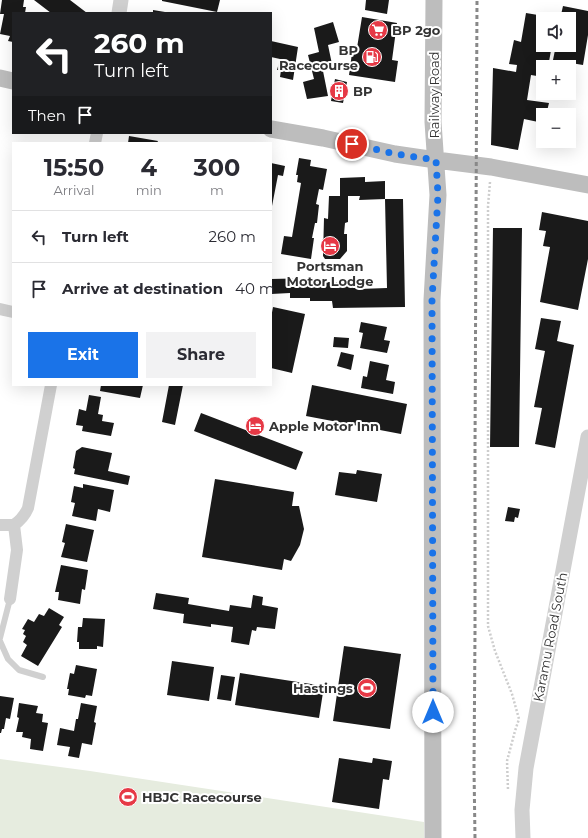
<!DOCTYPE html>
<meta charset="utf-8">
<style>
:root{--surface:#fff;--page:#f2f2f3;--text:#2b2b33;--muted:#7c7c81;--line:#e1e1e2;--accent:#1a73e8}
body{margin:0;font-family:Montserrat,sans-serif;background:var(--page);color:var(--text);height:100vh;display:flex;flex-direction:column;font-size:15px;white-space:nowrap}
*{box-sizing:border-box;margin:0}
p{font-size:13px;color:var(--muted)}
.icon{flex:none;width:22px;height:22px;fill:none;stroke:currentColor;stroke-width:2;stroke-linecap:round;stroke-linejoin:round}
.map{position:relative;flex:1;overflow:hidden}
.panel{position:absolute;left:12px;top:142px;width:260px;height:244px;display:flex;flex-direction:column;background:var(--surface);border-radius:0px;box-shadow:0 4px 16px #0002}
.panel>*{flex:none}
.banner{position:absolute;left:12px;top:12px;width:260px;height:122px;border-radius:0px;box-shadow:0 4px 16px #0002;background:#202124;color:#fff;overflow:hidden}
.buttons{position:absolute;left:536px;top:12px;display:grid;gap:8px}
.buttons a{display:grid;place-items:center;width:40px;height:40px;border-radius:0px;background:var(--surface);box-shadow:0 4px 16px #0002;font-size:20px}
.pin{position:absolute;display:grid;place-items:center;width:34px;height:34px;color:#fff;margin:-17px;border:2px solid #fff;border-radius:50%;box-shadow:0 1px 4px #0007}
.me{position:absolute;width:44px;margin:-22px;rotate:0deg;stroke-linejoin:round;filter:drop-shadow(0 0 3px #0008)}
.turn{display:flex;align-items:center;gap:14px;height:84px;padding:0 16px;font-size:18px}
.turn .icon{width:52px;height:52px;stroke-width:2.5}
.turn b{display:block;font-size:28px;line-height:34px}
.then{display:flex;align-items:center;height:38px;padding:0 16px;background:#0003;gap:8px;font-size:15px}
.eta{display:flex;justify-content:space-evenly;align-items:center;height:68px;text-align:center}
.eta b{font-size:24px;font-weight:700;line-height:28px}
.primary-button{display:flex;gap:8px;margin-top:auto;padding:8px 16px}
.primary-button a{flex:1;height:46px;border-radius:0px;background:var(--accent);color:#fff;font-size:16px;font-weight:700;line-height:46px;text-align:center}
.primary-button a+a{background:var(--page);color:var(--text)}
ul{padding:0;list-style:none}
li{display:flex;align-items:center;gap:12px;height:52px;padding:0 16px;border-top:1px solid var(--line)}
li div{flex:1}
li b{display:block;font-size:15px}
li em{font-style:normal}
.map>svg:first-child{display:block}
.green{fill:#e6ecdf}
.building{fill:#1a1a1a}
.lines{fill:none;stroke-linecap:round;stroke-linejoin:round}
.path{stroke:#cdcdcd;stroke-width:2.5;stroke-dasharray:2 2;stroke-linecap:butt}
.service{stroke:#d0d0d0;stroke-width:6}
.minor{stroke:#d0d0d0;stroke-width:12}
.tertiary{stroke:#d0d0d0;stroke-width:15}
.secondary{stroke:#bdbdbd;stroke-width:17}
.rail{stroke:#888;stroke-width:3;stroke-dasharray:4 3;stroke-linecap:butt}
.route{stroke:#1a73e8;stroke-width:7;stroke-dasharray:0 12.6}
.labels{text-anchor:middle;stroke-width:4;stroke-linejoin:round;paint-order:stroke}
.poi-label{font-size:13px;font-weight:bold;fill:#333;stroke:#fff;text-anchor:start}
.street-label{font-size:13px;fill:#333;stroke:#fff}
</style>
<div class="map">
<svg width="588" height="838" viewBox="0 0 588 838">
<rect width="100%" height="100%" fill="#fff"/>
<path class="green" d="M0 759 90 771 424 822V838H0Z"/>
<path class="building" d="M2 0H24L23 7H26L25 13H13V42L8 41 10 36 0 34 4 14H0Z
M34 0H70L87 13H51Z
M162 0H220L217 12 162 1Z
M366 0H389L387 14 365 10Z
M563 6 588 11V35L583 65 553 60 556 45H569V19H560Z
M153 10 165 12V13H153Z
M526 13 556 18V19H543V45H552L548 67H543V77L531 75 527 100 549 103 546 115H543V123L524 119 518 150 491 145 493 68 516 72 517 65 509 64 514 40 521 42Z
M362 17 397 23 392 60 398 61 395 82 349 75 352 53 356 54Z
M333 22 339 42 328 45 333 69 323 71 328 96 307 99 303 82 314 79 308 55 319 52 314 28Z
M271 41 298 47 293 80 280 77 281 70H277L280 59 271 57Z
M335 79 347 82 343 103 331 101Z
M129 136 158 141 157 143H128Z
M299 158 311 160 310 166 327 169 323 190 319 189 316 204 319 205 317 223H315L312 238H314L311 259 281 254 284 236 292 237 301 183 297 182 298 175H296Z
M271 163 285 166 283 176 278 175 272 206Z
M365 177V182L385 181V199H403L405 307 333 308 332 301H310V298H290V293L271 294V279L314 278V282H337V285H359V289L387 288 385 199 359 200 360 196H348V222L345 223 344 234H347V251L340 259H325L323 256 324 218 328 219 329 196H340V178Z
M542 212 588 221V259L578 310 540 302 550 247 543 246 546 231 539 230Z
M493 228H522L519 447H490Z
M273 307 305 314 292 373 271 368V318Z
M541 318 561 321 557 341 574 345 555 448 535 444 542 408 534 407 545 351 535 349Z
M361 322 387 327 384 340 390 341 387 353 360 348 363 333 359 332Z
M334 337 349 338 348 348 333 347Z
M341 352 354 355 351 370 337 366Z
M370 361 389 365 386 380 395 382 393 394 361 388 363 376 367 377Z
M101 385H143L140 398 100 391Z
M169 385H183L175 425 162 422Z
M312 385 407 404 401 434 306 416Z
M89 395 101 397 98 414 103 415 102 421 114 423 111 436 82 431 83 426 76 425 79 409 86 411Z
M201 413 303 452 296 470 194 431Z
M82 447 112 453 108 471 130 476 128 485 74 474 75 469 73 468 76 451Z
M357 470 382 474 377 502 335 495 339 472 356 474Z
M215 479 294 492 292 506H299L304 529 300 545 291 561 284 559 282 570 202 557Z
M83 484 114 490 110 512 98 509 96 521 72 516 75 503 71 502 74 486 83 488Z
M508 507 520 509 518 518 515 517 514 522 505 521Z
M66 524 94 530 87 562 61 557 65 543 62 542Z
M61 565 88 570 85 590 82 589 80 604 58 600 59 592H55Z
M156 593 189 598 188 604 229 611 230 605 251 608 253 595 263 597 262 605 278 608 275 629 257 627 256 631 252 630 249 645 231 642 233 627 211 624V627L183 623 184 614 153 609Z
M49 608 64 617 59 625 62 627 38 666 21 656 27 645 23 642 26 636 23 634 25 630 22 629 28 619 34 622 39 614 44 616Z
M83 618 105 619 103 647 97 646V649H79V642H77L78 627H82Z
M344 646 401 654 390 729 333 721Z
M172 661 214 667 209 701 167 695Z
M76 665 97 669 92 696 86 695 85 698 68 695 69 689H67L70 673 74 674Z
M240 673 324 686 319 718 235 705Z
M221 675 235 677 231 701 217 699Z
M0 696 14 698 10 719 6 718 4 729H2L1 733H0Z
M19 703 38 706 36 713 43 714 42 722 48 723 43 751 30 749 31 739 22 737 23 732H16L19 718 17 717Z
M81 703 97 706 94 722 96 723 92 745 82 743 79 758 68 756 70 747 57 745 60 728 74 731 76 719H78Z
M339 758 372 763 373 758 392 761 389 780 383 779 379 809 332 802Z"/>
<g class="lines">
<path class="path" d="M490 182 488 206V626L495 651 512 694 519 719 515 731 507 761 508 790"/>
<path class="service" d="M0 638 10 599
M0 641 8 659 19 670 43 677"/>
<path class="minor" d="M95 143 97 133
M0 309 13 312
M0 525H14
M10 599 17 550 14 525C21 520 25 515 28 508L51 385"/>
<path class="tertiary" d="M119 13 121 0
M523 838 522 810 526 768 588 437"/>
<path class="secondary" d="M0 78 13 81
M271 129 323 138 395 154 436 160 491 167 588 185
M433 838 432 300 438 195 433 122 434 0"/>
<path class="rail" d="M475 838 474 768 475 632V451L477 0"/>
</g>
<g class="lines">
<path class="route" d="M352 144 396 154 436 160 438 195 432 300 433 712"/>
</g>
<defs>
<symbol id="supermarket-disc" viewBox="-11 -11 22 22"><circle r="9.5" fill="#e63946" stroke="#fff"/><path d="M-6-5.5h2.5l.6 2H6L4.5 2H-2.5L-4.4-4H-6ZM-1.5 3.2a1.3 1.3 0 1 0 .1 0ZM3 3.2a1.3 1.3 0 1 0 .1 0Z" fill="#fff"/></symbol>
<symbol id="fuel-disc" viewBox="-11 -11 22 22"><circle r="9.5" fill="#e63946" stroke="#fff"/><path d="M-5.5-6h7V0h2V4h1.3V-2.5L3-4.5l.8-.8L6-3V5H2.5V1h-1V6h-7ZM-4.2-4.7v3.2H.2V-4.7Z" fill="#fff"/></symbol>
<symbol id="building-disc" viewBox="-11 -11 22 22"><circle r="9.5" fill="#e63946" stroke="#fff"/><path d="M-4-6H4V6H1V3H-1V6H-4ZM-2.5-4.3h1.7v1.8h-1.7ZM.8-4.3h1.7v1.8H.8ZM-2.5-1h1.7V.8h-1.7ZM.8-1h1.7V.8H.8Z" fill="#fff"/></symbol>
<symbol id="hotel-disc" viewBox="-11 -11 22 22"><circle r="9.5" fill="#e63946" stroke="#fff"/><path d="M-6-4.5h1.5V1H6V5H4.5V3h-9V5H-6ZM-4 0a1.8 1.8 0 1 1 3.6 0ZM.5 0V-2.5h3Q6-2.5 6 0Z" fill="#fff"/></symbol>
<symbol id="stadium-disc" viewBox="-11 -11 22 22"><circle r="9.5" fill="#e63946" stroke="#fff"/><path d="M0-5a6.5 5 0 1 0 0 10a6.5 5 0 1 0 0-10ZM-3.5-1.8h7v3.6h-7Z" fill="#fff"/></symbol>
</defs>
<g fill-rule="evenodd">
<use href="#supermarket-disc" x="367" y="19" width="22" height="22"/>
<use href="#fuel-disc" x="361" y="46" width="22" height="22"/>
<use href="#building-disc" x="328" y="80" width="22" height="22"/>
<use href="#hotel-disc" x="319" y="235" width="22" height="22"/>
<use href="#hotel-disc" x="244" y="415" width="22" height="22"/>
<use href="#stadium-disc" x="356" y="677" width="22" height="22"/>
<use href="#stadium-disc" x="117" y="786" width="22" height="22"/>
</g>
<g class="labels">
<g class="poi-label">
<text x="392" y="35">BP 2go</text>
<text x="358" y="55" text-anchor="end">BP<tspan x="358" dy="15">Racecourse</tspan></text>
<text x="353" y="96">BP</text>
<text x="330" y="271" text-anchor="middle">Portsman<tspan x="330" dy="15">Motor Lodge</tspan></text>
<text x="269" y="431">Apple Motor Inn</text>
<text x="353" y="693" text-anchor="end">Hastings</text>
<text x="142" y="802">HBJC Racecourse</text>
</g>
<g class="street-label">
<text transform="translate(434 95) rotate(-90)" y="5">Railway Road</text>
<text transform="translate(550 637) rotate(-79)" y="5">Karamu Road South</text>
</g>
</g>
</svg>
<div class="buttons">
<a><svg class="icon" aria-label="sound" viewBox="0 0 24 24"><path d="M4 9h4l5-4v14l-5-4H4zM17 9q2 3 0 6"/></svg></a>
<a>+</a>
<a>−</a>
</div>
<div class="pin" style="left:352px;top:144px;background:#d93025"><svg class="icon" aria-label="arrive" viewBox="0 0 24 24"><path d="M6 21V4h12l-3 4 3 4H6"/></svg></div>
<svg class="me" style="left:433px;top:712px" viewBox="-20 -20 40 40"><circle r="19" fill="#fff"/><path d="M0-13L10 11 0 6-10 11z" fill="#1a73e8"/></svg>
<div class="banner">
<div class="turn"><svg class="icon" aria-label="left" viewBox="0 0 24 24"><path d="M17 20v-9H6M10 6l-5 5 5 5"/></svg><div><b>260 m</b>Turn left</div></div>
<div class="then">Then<svg class="icon" aria-label="arrive" viewBox="0 0 24 24"><path d="M6 21V4h12l-3 4 3 4H6"/></svg></div>
</div>
<section class="panel">
<div class="eta">
<div><b>15:50</b><p>Arrival</p></div>
<div><b>4</b><p>min</p></div>
<div><b>300</b><p>m</p></div>
</div>
<ul>
<li><svg class="icon" aria-label="left" viewBox="0 0 24 24"><path d="M17 20v-9H6M10 6l-5 5 5 5"/></svg><div><b>Turn left</b></div><em>260 m</em></li>
<li><svg class="icon" aria-label="arrive" viewBox="0 0 24 24"><path d="M6 21V4h12l-3 4 3 4H6"/></svg><div><b>Arrive at destination</b></div><em>40 m</em></li>
</ul>
<div class="primary-button"><a>Exit</a><a>Share</a></div>
</section>
</div>
